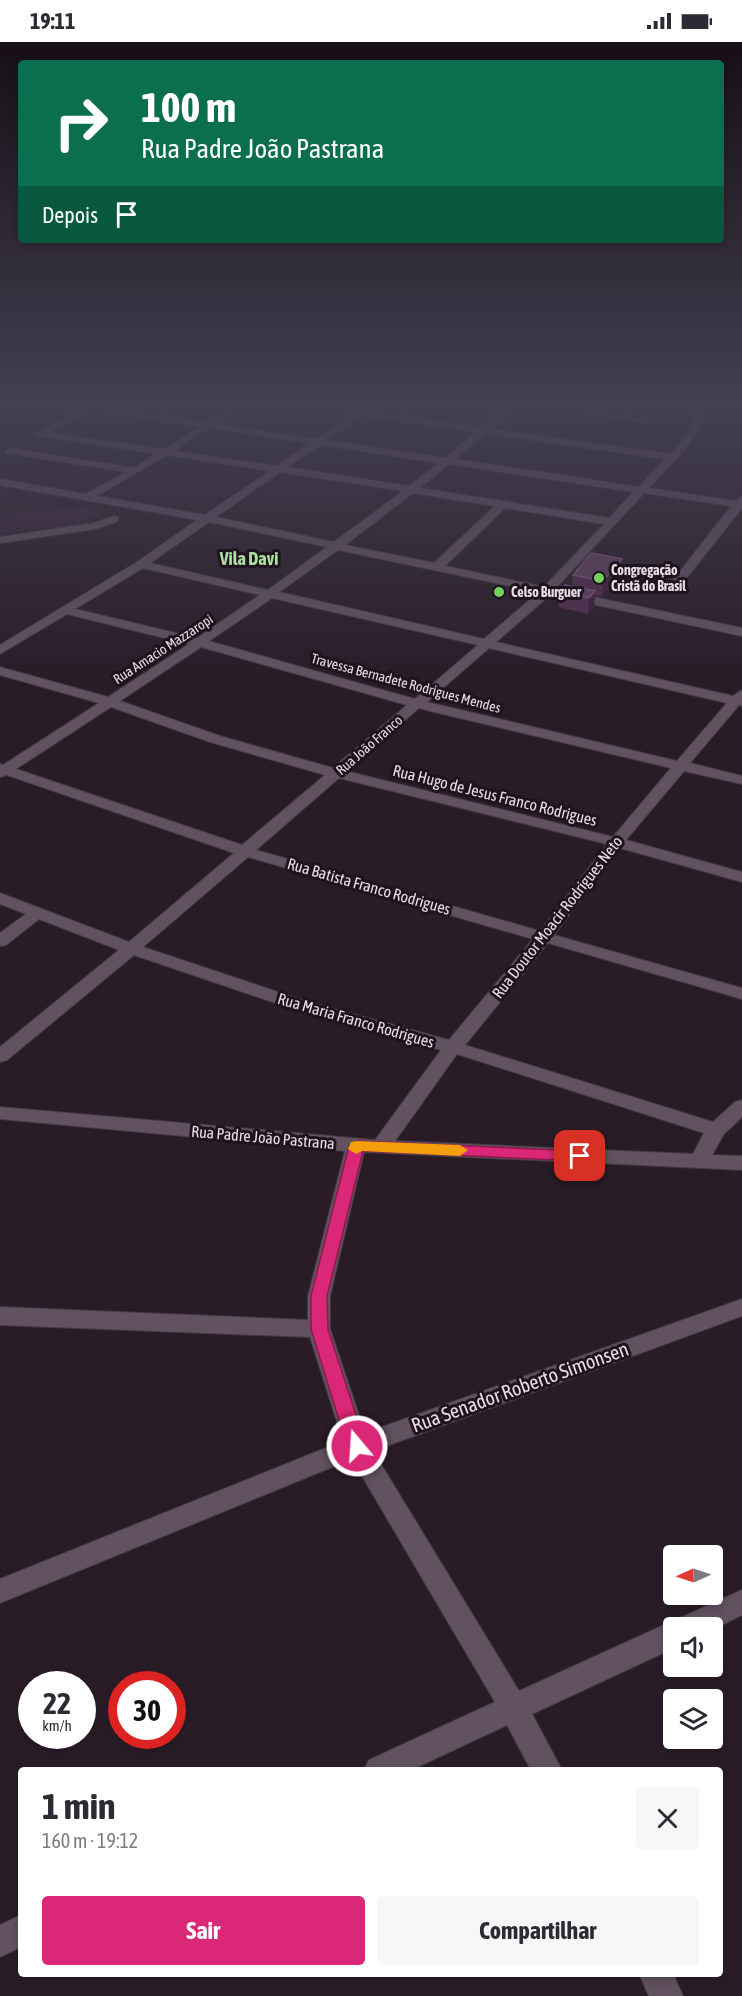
<!DOCTYPE html>
<html lang="pt">
<meta charset="utf-8">
<style>
:root{--surface:#fff;--page:#f7f7f7;--text:#2b2b33;--muted:#7c7c81;--accent:#db2777}
body{margin:0;font-family:"Asap Condensed",sans-serif;background:var(--page);color:var(--text);height:100vh;display:flex;flex-direction:column;font-size:22px;white-space:nowrap}
*{box-sizing:border-box;margin:0}
p{font-size:20px;color:var(--muted)}
.icon{flex:none;width:33px;height:33px;fill:none;stroke:currentColor;stroke-width:2;stroke-linecap:round;stroke-linejoin:round}
.map{position:relative;flex:1;overflow:hidden}
.drawer{position:absolute;left:18px;top:1725px;width:705px;height:210px;display:flex;flex-direction:column;background:var(--surface);border-radius:6px;box-shadow:0 3px 9px #0003}
.drawer>*{flex:none}
.hud{position:absolute;left:18px;top:18px;width:706px;height:183px;border-radius:6px;box-shadow:0 3px 9px #0003;background:#0b6e4f;color:#fff;overflow:hidden}
.needle{width:39px;rotate:267deg}
.controls{position:absolute;left:663px;top:1503px;display:grid;gap:12px}
.controls a{display:grid;place-items:center;width:60px;height:60px;border-radius:6px;background:var(--surface);box-shadow:0 3px 9px #0003;font-size:30px}
.speed{position:absolute;left:18px;top:1629px;display:flex;gap:12px;font-size:30px;font-weight:700;text-align:center}
.speed>*{display:grid;place-content:center;width:78px;height:78px;border-radius:50%;background:var(--surface);box-shadow:0 3px 9px #0003;line-height:1}
.speed small{font-size:15px;font-weight:400}
.speed .limit{border:9px solid #d22;background:#fff;color:#111}
.pin{position:absolute;display:grid;place-items:center;width:51px;height:51px;color:#fff;margin:-26px;border-radius:12px;box-shadow:0 3px 9px #0006}
.me{position:absolute;width:66px;margin:-33px;rotate:342deg;stroke-linejoin:round;filter:drop-shadow(0 0 4px #0008)}
.turn{display:flex;align-items:center;gap:21px;height:126px;padding:0 24px;font-size:27px}
.turn .icon{width:78px;height:78px;stroke-width:2.5}
.turn b{display:block;font-size:42px;line-height:51px}
.then{display:flex;align-items:center;height:57px;padding:0 24px;background:#0003;gap:12px;font-size:22px}
.round{display:grid;place-items:center;flex:none;width:63px;height:63px;border-radius:6px;background:var(--page)}
.head{display:flex;align-items:center;justify-content:space-between;height:102px;padding:0 24px}
h1{font-size:36px;font-weight:700;line-height:45px}
.button{display:flex;gap:12px;margin-top:auto;padding:12px 24px}
.button a{flex:1;height:69px;border-radius:6px;background:var(--accent);color:#fff;font-size:24px;font-weight:700;line-height:69px;text-align:center}
.button a+a{background:var(--page);color:var(--text)}
.status{display:flex;justify-content:space-between;align-items:center;height:42px;padding:0 30px;background:var(--surface);direction:ltr}
.status svg{height:16px;fill:currentColor}
.map>svg:first-child{display:block}
.built{fill:#362333}
.lines{fill:none;stroke-linecap:round;stroke-linejoin:round}
.minor-casing{stroke:#443a43;stroke-width:2}
.minor{fill:#62525f;fill-rule:evenodd}
.wall{fill:#532c4e}
.shaded-wall{fill:#3c1e38}
.building{fill:#633f5f;stroke:#785874;stroke-width:1.5}
.route{fill:#db2777;stroke:#8e194d;stroke-width:1.5}
.slow{fill:#f59e0b}
.poi-dot{fill:#72d25d;stroke:#1f131e;stroke-width:2}
.labels{text-anchor:middle;stroke-width:6;stroke-linejoin:round;paint-order:stroke}
.far-poi-label{font-size:14px;font-weight:bold;fill:#e7dee5;stroke:#1f131e;text-anchor:start}
.far-street-label{font-size:14px;fill:#e7dee5;stroke:#1f131e}
.street-label{font-size:16px;fill:#e7dee5;stroke:#1f131e}
.far-district-label{font-size:18px;font-weight:bold;fill:#acdfa1;stroke:#1f131e}
.near-street-label{font-size:20px;fill:#e7dee5;stroke:#1f131e}
</style>
<div class="status"><b>19:11</b><svg viewBox="0 0 49 12"><path d="M0 12V9h3v3zM5 12V6h3v6zM10 12V3h3v9zM15 12V0h3v12zM26 1h20v11H26zM47 4h2v5h-2z"/></svg></div>
<div class="map">
<svg width="742" height="1954" viewBox="0 0 742 1954">
<rect width="100%" height="100%" fill="#291c27"/>
<path class="built" d="M86 465 90 470 99 469 100 475 90 476 91 481 0 492V472Z"/>
<g class="lines">
<defs>
<path id="minor" d="M90 363 206 380 232 363H243L216 382 316 397 351 373 299 363 358 368 364 363H375L368 369 482 385 508 363H518L491 387 670 412 681 401 698 373 646 363 701 368 703 363H712L688 404 649 446 735 459 742 454V466L681 543 671 541 731 464 644 451 555 547 742 586V594L550 553 496 600 733 654 742 648V664L739 663 690 721 742 734V742L684 729 626 798 742 830V840L620 806 554 893 742 946V957L548 901 465 1003 713 1080 735 1060 742 1058V1075L724 1092 712 1113 742 1114V1128L364 1110 330 1254V1287L365 1391 742 1257V1274L373 1409 519 1649 664 1583 677 1581 678 1577 742 1548V1573L712 1588 674 1586V1606L532 1672 562 1728H531L507 1683 411 1728H364L369 1718 495 1660 352 1417 0 1561V1537L343 1399 310 1295 0 1283V1265L308 1278V1254L345 1109 0 1077V1065L375 1098 441 1008 293 967 134 913 7 1018 0 1020V1005L119 908 39 877 6 903 0 904V891L26 872 0 862V851L129 900 234 811 7 733 0 735V722L3 723 99 661 0 633V625L108 655 189 602 67 572 0 612V603L137 520 197 478 0 443V437L86 452 126 430 7 411 5 409 10 406 134 426 156 412 34 393ZM93 369 199 385 164 407 49 391ZM361 374 476 390 445 416 326 398ZM209 386 309 401 277 424 174 409ZM486 392 665 417 639 445 455 417ZM320 403 439 421 409 444 287 425ZM167 413 270 429 205 473 97 454ZM449 422 634 450 609 476 420 446ZM280 430 403 449 334 500 216 475ZM413 451 495 464 434 521 345 503ZM505 466 604 482 544 545 445 524ZM209 480 327 505 268 548 150 521ZM338 508 539 550 484 597 279 550ZM143 526 260 553 197 596 75 567ZM272 556 478 603 415 657 209 599ZM201 605 407 663 333 726 220 694 120 659ZM489 606 727 661 677 719 427 660ZM111 665 210 700 325 733 242 803 16 727ZM419 666 430 669 671 726 613 795 346 729ZM339 736 607 802 540 889 256 808ZM248 815 533 897 449 998 305 959 143 905ZM457 1012 704 1091 693 1112 395 1099Z
M521 363H551L652 378 647 381Z
M114 474 118 475V479L96 487 0 501V495L94 481Z
M21 1873V1905L0 1915V1883Z
M639 1932H673L683 1954H649Z"/>
</defs>
<use href="#minor" class="minor-casing"/>
<use href="#minor" class="minor"/>
</g>
<path class="wall" d="M620 532 602 554 595 553 594 565 588 572 558 565 559 550 572 544 573 533Z"/>
<path class="shaded-wall" d="M622 517 620 532 602 554 603 539Z
M595 549 594 565 588 572 589 556Z"/>
<path class="building" d="M591 511 622 517 603 539 573 533Z
M565 543 595 549 589 556 559 550Z"/>
<linearGradient id="sky" x2="0" y2="1"><stop stop-color="#170f15"/><stop offset="0.57" stop-color="#434052"/><stop offset="1" stop-color="#434052" stop-opacity="0"/></linearGradient>
<rect width="742" height="637" fill="url(#sky)"/>
<path class="route" d="M357 1099 580 1109 587 1114 580 1119 363 1109 327 1254 328 1287 366 1404 363 1410 357 1412 350 1410 347 1404 311 1287V1254L349 1104Z"/>
<path class="slow" d="M357 1099 460 1103 468 1108 460 1114 362 1109 356 1112 348 1107 351 1100Z"/>
<g class="poi-dot">
<circle cx="599" cy="536" r="6"/>
<circle cx="499" cy="550" r="6"/>
</g>
<g class="labels">
<g class="far-poi-label">
<text x="611" y="533">Congregação<tspan x="611" dy="16">Cristã do Brasil</tspan></text>
<text x="511" y="555">Celso Burguer</text>
</g>
<g class="far-street-label">
<text transform="translate(163 607) rotate(-33)" y="5">Rua Amacio Mazzaropi</text>
<text transform="translate(406 641) rotate(15)" y="5">Travessa Bernadete Rodrigues Mendes</text>
<text transform="translate(369 703) rotate(-41)" y="5">Rua João Franco</text>
</g>
<g class="street-label">
<text transform="translate(495 753) rotate(14)" y="6">Rua Hugo de Jesus Franco Rodrigues</text>
<text transform="translate(369 844) rotate(16)" y="6">Rua Batista Franco Rodrigues</text>
<text transform="translate(557 875) rotate(-52)" y="6">Rua Doutor Moacir Rodrigues Neto</text>
<text transform="translate(356 978) rotate(16)" y="6">Rua Maria Franco Rodrigues</text>
<text transform="translate(263 1095) rotate(5)" y="6">Rua Padre João Pastrana</text>
</g>
<g class="far-district-label">
<text x="249" y="523">Vila Davi</text>
</g>
<g class="near-street-label">
<text transform="translate(520 1345) rotate(-20)" y="7">Rua Senador Roberto Simonsen</text>
</g>
</g>
</svg>
<div class="controls">
<a><svg class="needle" viewBox="-14 -14 28 28"><path d="M0-13l5 13h-10z" fill="#e53935"/><path d="M0 13l5-13h-10z" fill="#7c7c81"/></svg></a>
<a><svg class="icon" aria-label="sound" viewBox="0 0 24 24"><path d="M4 9h4l5-4v14l-5-4H4zM17 9q2 3 0 6"/></svg></a>
<a><svg class="icon" aria-label="layers" viewBox="0 0 24 24"><path d="M12 4l9 5-9 5-9-5zM3 14l9 5 9-5"/></svg></a>
</div>
<div class="speed"><div>22<small>km/h</small></div><div class="limit">30</div></div>
<div class="pin" style="left:580px;top:1114px;background:#d93025"><svg class="icon" aria-label="arrive" viewBox="0 0 24 24"><path d="M6 21V4h12l-3 4 3 4H6"/></svg></div>
<svg class="me" style="left:357px;top:1404px" viewBox="-20 -20 40 40"><circle r="17" fill="#db2777" stroke="#fff" stroke-width="3"/><path d="M0-11L8 9 0 5-8 9z" fill="#fff"/></svg>
<div class="hud">
<div class="turn"><svg class="icon" aria-label="right" viewBox="0 0 24 24"><path d="M7 20v-9h11M14 6l5 5-5 5"/></svg><div><b>100 m</b>Rua Padre João Pastrana</div></div>
<div class="then">Depois<svg class="icon" aria-label="arrive" viewBox="0 0 24 24"><path d="M6 21V4h12l-3 4 3 4H6"/></svg></div>
</div>
<section class="drawer">
<div class="head"><div><h1>1 min</h1><p>160 m · 19:12</p></div><a class="round"><svg class="icon" aria-label="close" viewBox="0 0 24 24"><path d="M6 6l12 12M18 6L6 18"/></svg></a></div>
<div class="button"><a>Sair</a><a>Compartilhar</a></div>
</section>
</div>
